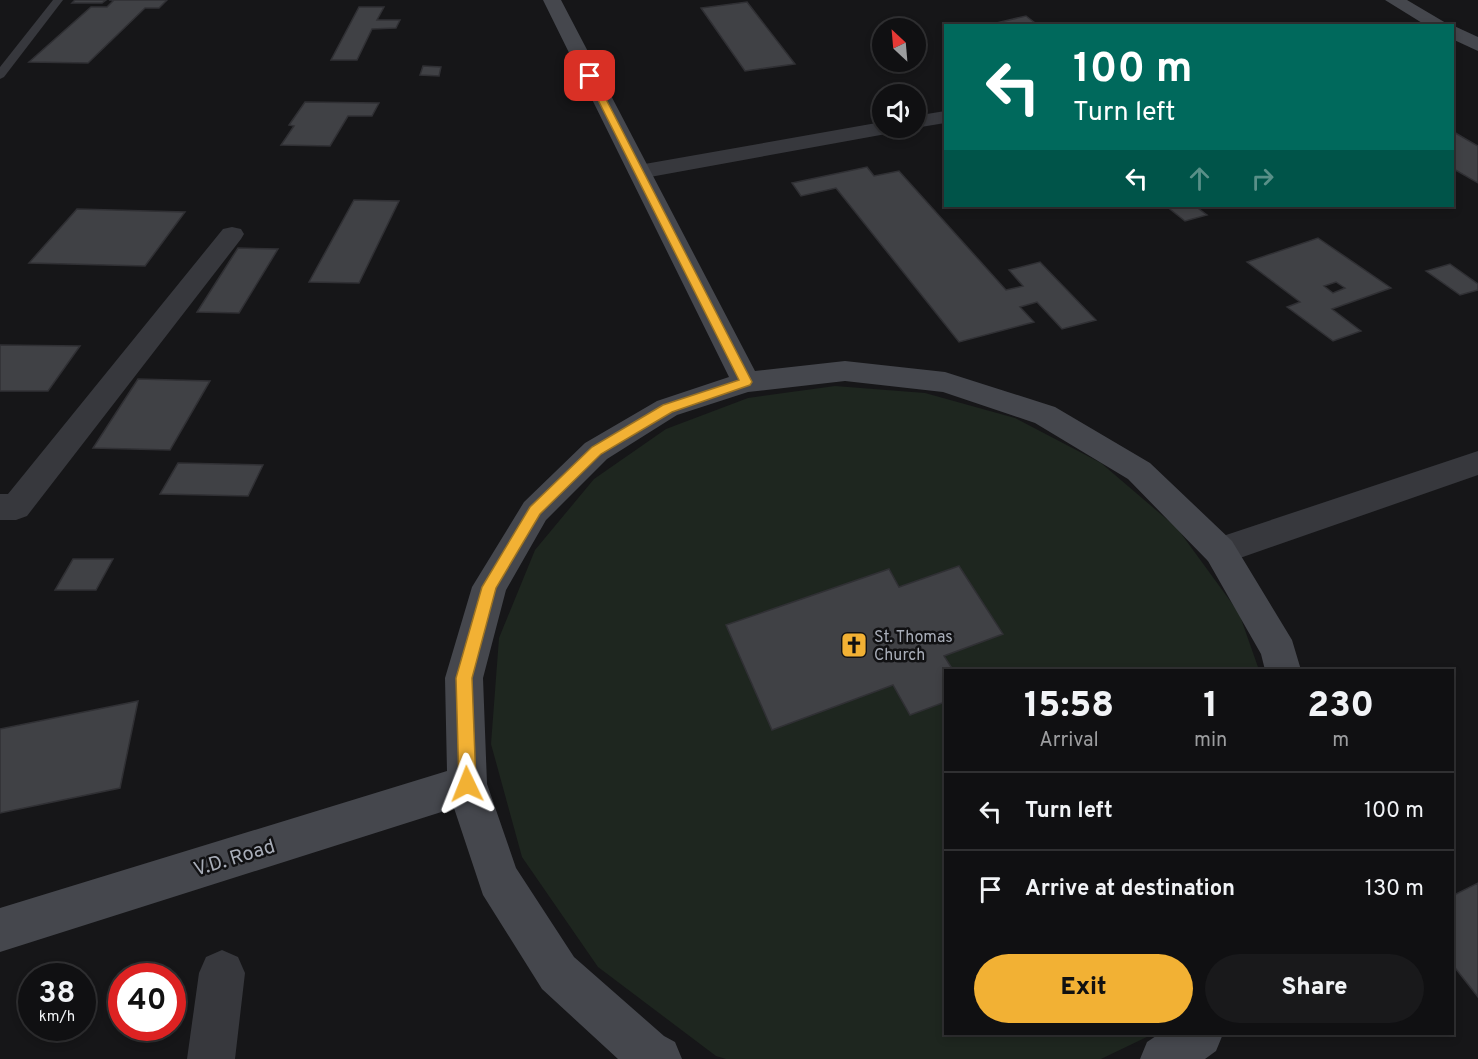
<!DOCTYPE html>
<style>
:root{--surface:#101012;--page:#19191b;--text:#f1f3f6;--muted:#9c9d9f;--line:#303032;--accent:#f2b134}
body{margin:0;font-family:Overpass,sans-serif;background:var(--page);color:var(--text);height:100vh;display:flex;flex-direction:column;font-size:22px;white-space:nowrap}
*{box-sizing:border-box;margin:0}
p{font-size:20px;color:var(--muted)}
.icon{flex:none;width:33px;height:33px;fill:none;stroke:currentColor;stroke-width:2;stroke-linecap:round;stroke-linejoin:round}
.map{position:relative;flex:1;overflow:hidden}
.sheet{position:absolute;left:944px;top:669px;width:510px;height:366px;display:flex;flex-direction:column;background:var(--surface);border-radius:0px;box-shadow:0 3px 9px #0003,0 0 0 2px var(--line)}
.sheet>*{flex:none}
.top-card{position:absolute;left:944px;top:24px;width:510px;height:183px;border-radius:0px;box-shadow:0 3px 9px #0003,0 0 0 2px var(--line);background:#00695c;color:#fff;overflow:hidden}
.needle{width:39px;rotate:334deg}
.fabs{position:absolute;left:872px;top:18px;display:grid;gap:12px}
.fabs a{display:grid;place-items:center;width:54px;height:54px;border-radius:50%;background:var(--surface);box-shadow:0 3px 9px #0003,0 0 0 2px var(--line);font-size:30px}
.speed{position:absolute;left:18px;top:963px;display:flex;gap:12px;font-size:30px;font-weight:700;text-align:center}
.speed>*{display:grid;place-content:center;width:78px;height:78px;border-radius:50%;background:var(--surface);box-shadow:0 3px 9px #0003,0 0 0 2px var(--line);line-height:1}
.speed small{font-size:15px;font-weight:400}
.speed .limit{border:9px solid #d22;background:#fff;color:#111}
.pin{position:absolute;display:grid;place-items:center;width:51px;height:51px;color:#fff;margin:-26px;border-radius:12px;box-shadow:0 3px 9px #0006}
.me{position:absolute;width:66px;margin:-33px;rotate:358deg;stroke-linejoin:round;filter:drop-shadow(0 0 4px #0008)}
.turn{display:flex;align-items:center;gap:21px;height:126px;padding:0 30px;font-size:27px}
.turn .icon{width:78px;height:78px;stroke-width:2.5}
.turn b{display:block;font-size:42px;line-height:51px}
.lanes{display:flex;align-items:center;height:57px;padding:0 30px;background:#0003;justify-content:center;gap:30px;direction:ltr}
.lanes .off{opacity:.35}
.eta{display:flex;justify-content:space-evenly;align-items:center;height:102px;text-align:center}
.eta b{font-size:36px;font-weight:800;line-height:42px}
.cta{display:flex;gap:12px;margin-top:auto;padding:12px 30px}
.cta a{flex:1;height:69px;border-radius:36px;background:var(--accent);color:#111;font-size:24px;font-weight:800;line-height:69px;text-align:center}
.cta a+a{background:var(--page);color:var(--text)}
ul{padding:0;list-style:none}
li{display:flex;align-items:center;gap:18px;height:78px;padding:0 30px;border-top:2px solid var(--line)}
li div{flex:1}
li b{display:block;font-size:22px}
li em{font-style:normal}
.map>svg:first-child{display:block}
.green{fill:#1e261f}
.building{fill:#404145;stroke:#303034;stroke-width:1.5;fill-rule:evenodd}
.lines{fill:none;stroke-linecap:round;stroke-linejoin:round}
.lane{fill:#37383d;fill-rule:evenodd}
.street{fill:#37383d;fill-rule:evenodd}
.secondary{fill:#45474d;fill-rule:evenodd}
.route{fill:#f2b134;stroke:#9d7322;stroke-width:1.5}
.labels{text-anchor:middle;stroke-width:5;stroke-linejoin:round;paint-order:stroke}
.poi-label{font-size:16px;fill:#a8adb8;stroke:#111113;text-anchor:start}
.near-street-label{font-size:20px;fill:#a8adb8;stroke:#111113}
</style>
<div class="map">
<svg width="1478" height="1059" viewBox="0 0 1478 1059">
<rect width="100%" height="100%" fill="#161618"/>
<path class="green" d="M835 386 925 393 1015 418 1101 463 1177 528 1239 613 1259 670H945V1034H1153L1101 1059H726L716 1056 598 967 522 857 491 744 499 638 535 550 594 479 666 429 748 398Z"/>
<path class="building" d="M75 0H106L102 3H72Z
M109 0H167L159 8H145L88 63 29 62 91 7H107L114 0Z
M747 2 795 64 745 71 701 8Z
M359 7H384L377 20H400L396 28 372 29 357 60H331Z
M1026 16 1039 26H1000L996 23Z
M423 66 441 67 439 76 420 75Z
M305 102 379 103 372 116H348L330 146 281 145 294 126 289 125Z
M1452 131 1478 146V183L1452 168Z
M867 167 874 176 899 171 1006 290 1023 286 1009 270 1040 262 1096 320 1062 329 1037 302 1020 307 1034 322 959 342 836 188 801 196 792 183Z
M354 200 399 201 359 283 309 282Z
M1166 206H1195L1207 215 1185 221Z
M77 209 185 212 145 266 29 263Z
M1318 238 1391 288 1332 309 1361 331 1333 341 1287 307 1300 302 1247 262ZM1336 282 1345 288 1333 293 1324 286Z
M238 248 278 249 239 313 197 312Z
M1450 264 1478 284V290L1460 295 1426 271Z
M0 345 80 346 48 391H0Z
M138 379 210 381 170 450 93 448Z
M178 463 263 465 248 496 160 494Z
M73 559H113L96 590H55Z
M959 566 1003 634 944 656 953 670H945V702L910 715 893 685 772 730 726 625 889 569 899 587Z
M138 701 120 788 0 813V729Z
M1478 883V997L1452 964V896Z"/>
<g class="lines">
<path class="lane" d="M53 0H63L4 77 0 79V67Z"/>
<path class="street" d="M945 111V123L915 128H912H915V116Z
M882 122V128H897L894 133 886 134 639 179 631 177 628 172 631 167 639 165Z
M232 227 241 229 244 234 241 239 27 516 16 520H0V494H8L223 229Z
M1478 451V475L1220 565 1208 561 1203 551 1208 541Z
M222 950 238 957 245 973 235 1059H187L199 973 206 957Z"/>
<path class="secondary" d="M543 0H561L755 371 845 361 945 372 1055 407 1150 463 1232 541 1292 640 1301 670H1265L1261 654 1208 561 1128 479 1035 423 943 392 845 381 748 392 677 415 607 459 546 520 506 590 483 678 487 784 516 868 574 957 664 1036 675 1042 682 1059H618L542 989 483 895 454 808 0 952V908L447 771 445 678 472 587 524 502 585 443 657 401 729 377Z
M1385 0H1407L1451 26H1427Z
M1452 25 1478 37V51L1452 39Z
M1159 1034H1223L1216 1051 1205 1059H1140L1147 1042Z"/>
</g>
<path class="route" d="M590 74 594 76 752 382 750 385 672 412 601 454 540 514 496 588 472 678 476 784 473 790 467 792 461 790 459 784 456 678 482 587 530 507 592 447 663 405 739 380 586 76Z"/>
<defs>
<symbol id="church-square" viewBox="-11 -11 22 22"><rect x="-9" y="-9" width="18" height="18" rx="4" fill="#f2b134" stroke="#111113"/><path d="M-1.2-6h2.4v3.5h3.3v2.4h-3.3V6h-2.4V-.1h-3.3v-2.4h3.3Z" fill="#111"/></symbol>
</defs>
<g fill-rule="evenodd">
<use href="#church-square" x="839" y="630" width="30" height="30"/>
</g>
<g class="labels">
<g class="poi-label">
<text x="874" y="642">St. Thomas<tspan x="874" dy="18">Church</tspan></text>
</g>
<g class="near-street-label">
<text transform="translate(234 857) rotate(-17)" y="7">V.D. Road</text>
</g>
</g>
</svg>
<div class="fabs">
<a><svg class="needle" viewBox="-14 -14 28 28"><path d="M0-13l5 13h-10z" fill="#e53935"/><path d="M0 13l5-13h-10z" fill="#9c9d9f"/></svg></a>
<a><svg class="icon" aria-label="sound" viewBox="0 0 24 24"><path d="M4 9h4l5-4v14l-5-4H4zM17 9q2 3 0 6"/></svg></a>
</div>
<div class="speed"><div>38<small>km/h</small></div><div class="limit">40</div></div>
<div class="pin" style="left:590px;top:76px;background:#d93025"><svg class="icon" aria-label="arrive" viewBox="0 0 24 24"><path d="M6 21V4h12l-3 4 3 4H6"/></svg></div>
<svg class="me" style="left:467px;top:784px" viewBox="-20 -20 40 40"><path d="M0-17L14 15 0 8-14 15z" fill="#f2b134" stroke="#fff" stroke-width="4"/></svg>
<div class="top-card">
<div class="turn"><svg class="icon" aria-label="left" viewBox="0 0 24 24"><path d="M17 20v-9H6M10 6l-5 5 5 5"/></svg><div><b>100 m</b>Turn left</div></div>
<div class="lanes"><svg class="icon" aria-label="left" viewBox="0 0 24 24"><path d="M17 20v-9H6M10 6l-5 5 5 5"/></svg><svg class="icon off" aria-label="ahead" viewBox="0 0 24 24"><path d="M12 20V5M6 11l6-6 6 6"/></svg><svg class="icon off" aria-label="right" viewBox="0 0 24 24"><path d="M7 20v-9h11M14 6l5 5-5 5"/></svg></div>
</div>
<section class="sheet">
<div class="eta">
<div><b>15:58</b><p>Arrival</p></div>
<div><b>1</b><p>min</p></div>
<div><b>230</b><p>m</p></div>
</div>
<ul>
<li><svg class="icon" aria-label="left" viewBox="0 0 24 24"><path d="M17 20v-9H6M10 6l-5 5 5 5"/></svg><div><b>Turn left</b></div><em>100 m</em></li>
<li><svg class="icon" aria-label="arrive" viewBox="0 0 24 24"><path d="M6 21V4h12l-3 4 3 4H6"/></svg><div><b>Arrive at destination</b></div><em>130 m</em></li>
</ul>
<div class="cta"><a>Exit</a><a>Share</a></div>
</section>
</div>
